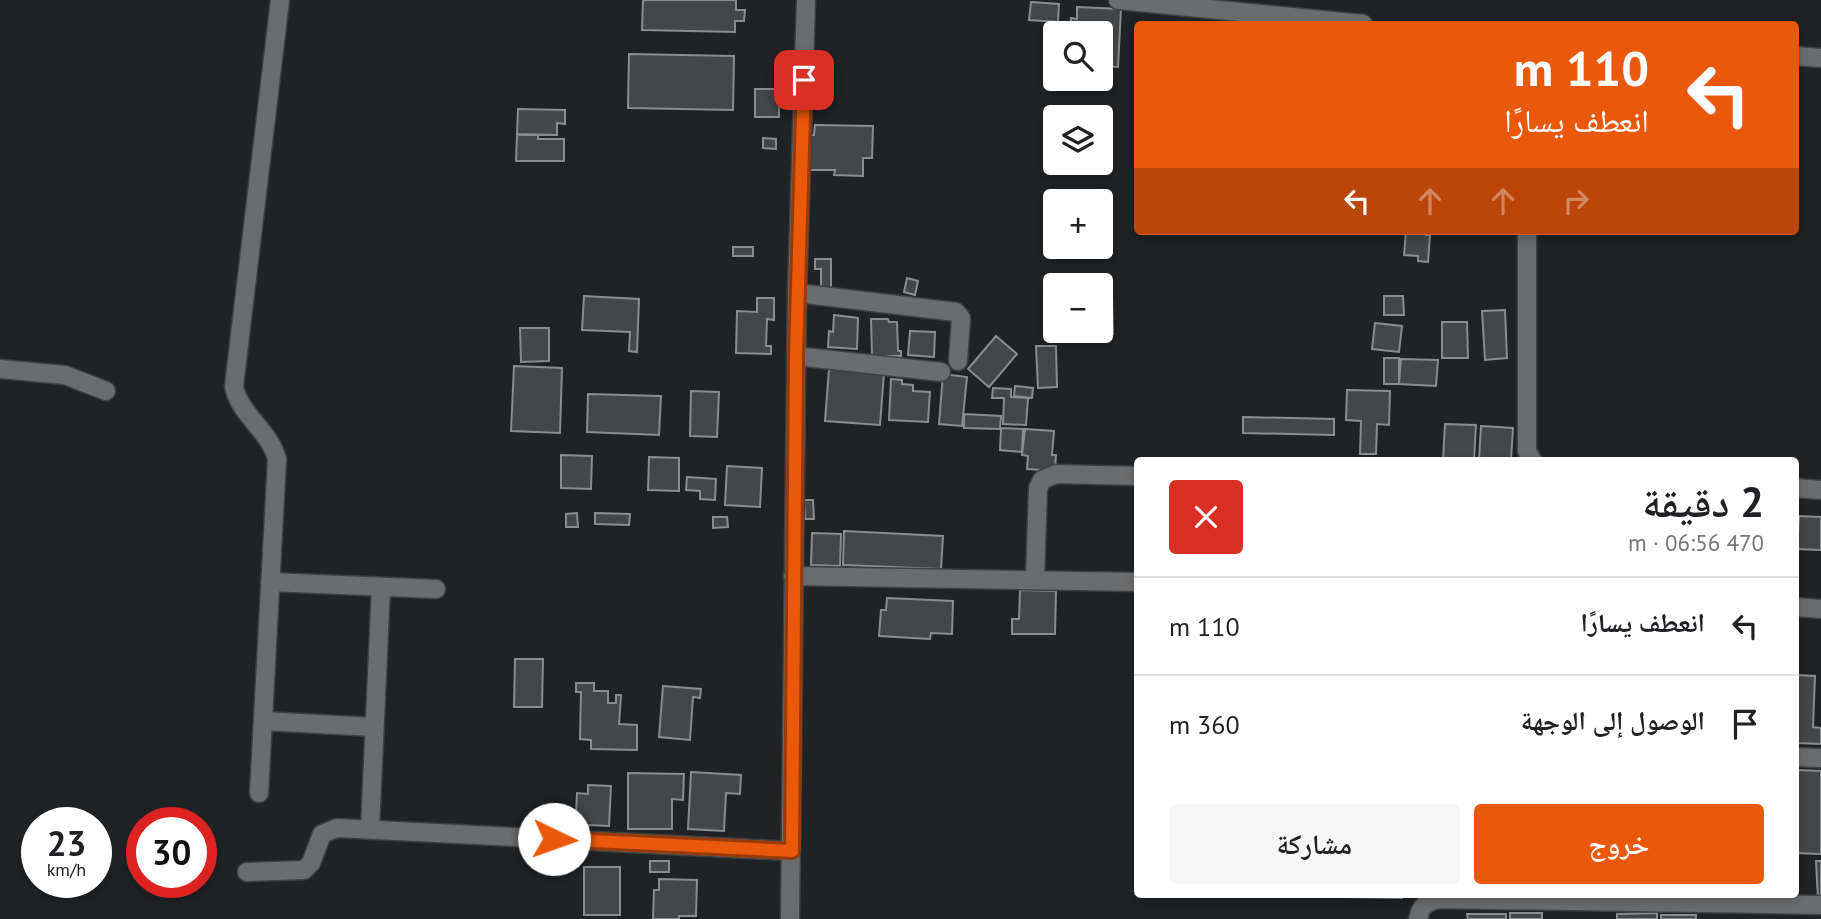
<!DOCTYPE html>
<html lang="ar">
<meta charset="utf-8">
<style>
:root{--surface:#fff;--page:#f6f6f6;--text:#202124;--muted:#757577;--line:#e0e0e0;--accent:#ea580c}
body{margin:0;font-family:"PT Sans","Noto Naskh Arabic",sans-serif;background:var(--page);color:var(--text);direction:rtl;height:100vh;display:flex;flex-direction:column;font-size:26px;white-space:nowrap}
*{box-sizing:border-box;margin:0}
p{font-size:23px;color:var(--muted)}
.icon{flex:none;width:38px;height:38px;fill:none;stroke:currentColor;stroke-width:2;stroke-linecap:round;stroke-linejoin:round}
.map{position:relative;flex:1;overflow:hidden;direction:ltr}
.drawer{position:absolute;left:1134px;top:457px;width:665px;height:441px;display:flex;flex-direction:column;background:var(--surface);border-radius:7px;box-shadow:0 4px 10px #0003;direction:rtl}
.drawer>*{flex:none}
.banner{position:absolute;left:1134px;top:21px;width:665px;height:214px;border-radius:7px;box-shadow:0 4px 10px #0003;direction:rtl;background:#ea580c;color:#fff;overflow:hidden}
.buttons{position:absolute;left:1043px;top:21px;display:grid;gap:14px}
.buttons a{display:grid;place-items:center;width:70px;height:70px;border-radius:7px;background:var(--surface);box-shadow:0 4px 10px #0003;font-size:35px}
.speed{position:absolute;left:21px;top:807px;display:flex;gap:14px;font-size:35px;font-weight:700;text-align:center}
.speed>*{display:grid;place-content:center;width:91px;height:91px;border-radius:50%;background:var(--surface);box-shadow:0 4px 10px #0003;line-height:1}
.speed small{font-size:18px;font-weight:400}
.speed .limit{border:10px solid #d22;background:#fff;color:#111}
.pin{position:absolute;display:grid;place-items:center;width:60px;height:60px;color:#fff;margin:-30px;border-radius:14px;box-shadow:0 4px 10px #0006}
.me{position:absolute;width:77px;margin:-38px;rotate:93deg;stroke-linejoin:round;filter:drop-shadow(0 0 5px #0008)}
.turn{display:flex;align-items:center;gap:24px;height:147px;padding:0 35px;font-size:32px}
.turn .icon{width:91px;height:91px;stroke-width:2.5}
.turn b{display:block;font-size:49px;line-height:60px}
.lanes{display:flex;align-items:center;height:66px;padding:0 35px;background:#0003;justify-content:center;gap:35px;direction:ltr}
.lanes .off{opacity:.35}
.round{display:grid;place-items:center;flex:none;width:74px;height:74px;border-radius:7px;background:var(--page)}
.summary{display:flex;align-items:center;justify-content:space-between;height:119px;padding:0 35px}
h1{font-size:42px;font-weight:600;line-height:52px}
.action{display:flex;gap:14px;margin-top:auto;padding:14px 35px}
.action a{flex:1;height:80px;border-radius:7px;background:var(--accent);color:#fff;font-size:28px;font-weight:600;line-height:80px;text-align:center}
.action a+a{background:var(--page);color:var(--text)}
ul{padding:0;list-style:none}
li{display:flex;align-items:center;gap:21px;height:98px;padding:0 35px;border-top:2px solid var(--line)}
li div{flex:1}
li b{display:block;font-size:26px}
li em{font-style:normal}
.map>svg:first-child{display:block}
.building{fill:#43474a;stroke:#888d90;stroke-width:2}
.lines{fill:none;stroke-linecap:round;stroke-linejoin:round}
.minor-casing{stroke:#3c4043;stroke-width:21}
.minor{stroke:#6a6c6e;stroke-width:18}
.route-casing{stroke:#983908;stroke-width:18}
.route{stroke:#ea580c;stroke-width:12}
</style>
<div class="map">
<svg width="1821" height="919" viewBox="0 0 1821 919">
<rect width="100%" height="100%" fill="#1f2326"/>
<path class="building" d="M643 0H736V10H745L744 21H735V32L642 30Z
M1031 2 1059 4 1058 22 1029 20Z
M1077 7 1121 9 1118 67 1101 66 1099 23H1093L1092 33 1070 32 1071 18 1077 19Z
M629 54 734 56 733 110 628 108Z
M755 89H779V117H755Z
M518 109 565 110V124L557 123V135L517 134Z
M815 125 873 126 872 158H863V176L834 175 835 170H808V135H814Z
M517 135H538V139H564V161H516Z
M763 138 776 139V149L763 148Z
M1406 231H1426V235H1430L1428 262 1418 261V256L1404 255Z
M733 247H753V256H733Z
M815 259H831V290H821V269H815Z
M907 278 918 281 915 295 904 292Z
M1101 293H1112L1113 334H1081V331H1101Z
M584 296 639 299 637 352 629 351 630 332 582 330Z
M1384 296H1403L1404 315H1384Z
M757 298H774V320L767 319 766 346H771V354L736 353 737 311 757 312Z
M1505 310 1507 358 1485 360 1482 311Z
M834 315 858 318 857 349 828 347 829 331 833 332Z
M871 319H888L889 322H897L898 351H901V356H872Z
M1442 322H1467L1468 358H1442Z
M1375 323 1402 326 1399 352 1372 349Z
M520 328H549V361L521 362Z
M910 331 935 332 934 357 908 355Z
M996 336 1017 354 989 387 968 369Z
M1036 346H1056L1057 387 1038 388Z
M1384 358H1399V384H1384Z
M1401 359 1438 360 1436 386 1399 384Z
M514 366 562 368 560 433 511 431Z
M829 369 884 373 880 425 825 421Z
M943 374 967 377 962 426 939 424Z
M891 379 902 380V384L913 385V391L930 392 928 422 889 420Z
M1015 386 1033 388 1032 398 1014 396Z
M993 388 1011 389V397L1028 398 1026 425 1003 424 1004 398H992Z
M1347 390 1390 391 1389 425 1377 424 1376 454H1360L1361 421 1346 420Z
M691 391 719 392 717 437 690 436Z
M588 394 661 396 659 435 587 432Z
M964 414 1001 416 1000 429 964 428Z
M1243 417 1334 419V435L1243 433Z
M1445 424 1476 425 1474 460H1443Z
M1481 426 1513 428 1511 460H1479Z
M1001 428 1023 429 1022 452 1000 450Z
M1025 429 1054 431 1052 455H1056L1055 471 1027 469 1028 456 1022 455Z
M561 455 592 456 591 489 561 488Z
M649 457 679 458V491L648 490Z
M727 466 762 468 760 507 725 505Z
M687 477 716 479 715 500 700 499V491L686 490Z
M804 500H813L814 519H805Z
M577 513 578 527H566V514Z
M595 513 630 514 629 525 595 524Z
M1799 516 1821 517V550L1797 549Z
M713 517H727L728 527 713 528Z
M844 531 943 536 941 569 843 565Z
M812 533 841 534 840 566 811 565Z
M1020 590 1056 591 1055 634H1012V619H1019Z
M887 598 953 601 952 634 931 633 930 639 879 636 881 610H886Z
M515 659H543L542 707H514Z
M1796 675 1815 676 1813 727 1821 728V744L1796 743Z
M576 683H594V691H608V703H616V695H621L619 724 637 725V750L591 749V740L580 739 581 692H576Z
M663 686 701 689 700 698 693 697 690 740 659 737Z
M1796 770 1821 771V854L1796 853Z
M691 772 741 775 740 794 726 793 724 831 688 829Z
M628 773 684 774 683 800 672 799V829H628Z
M588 785 611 786 609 826 588 825V834H575L577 793 588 794Z
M650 861H669V872H650Z
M1816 861H1821V899H1818Z
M584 867H620V915H584Z
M659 879 697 880 696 916H679V919H653L654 890H659Z
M1346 894H1402V898L1346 897Z
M1510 913H1542V919H1510Z
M1657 913V919H1617V914Z
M1467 914H1506V919H1468Z
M1661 915H1696V919H1661Z"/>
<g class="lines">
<defs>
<path id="minor" d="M1118 0 1363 24
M1796 56 1821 58
M1527 231V451L1532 460
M797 293 956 312 961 318 958 361
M796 356 941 372
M0 369 65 375 106 391
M1796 488 1821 490
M793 576 1138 582
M1035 579 1038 488 1042 480 1056 474 1138 476
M270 582 436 589
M1796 607 1821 609
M263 721 374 727
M1796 757 1821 758
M259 793 277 459C270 431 238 413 234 386L280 0
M370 829 381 587
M247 872 304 870 311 863 322 834 337 828 791 851
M790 919 797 293 806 0
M1418 919C1421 906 1425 903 1438 899L1821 905"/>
</defs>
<use href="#minor" class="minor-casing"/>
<use href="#minor" class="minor"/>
</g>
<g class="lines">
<defs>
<path id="route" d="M554 839 792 851 796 356 804 80"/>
</defs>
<use href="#route" class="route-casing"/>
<use href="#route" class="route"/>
</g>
</svg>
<div class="buttons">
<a><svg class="icon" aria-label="search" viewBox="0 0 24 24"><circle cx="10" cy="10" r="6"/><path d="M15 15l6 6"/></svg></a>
<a><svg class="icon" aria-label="layers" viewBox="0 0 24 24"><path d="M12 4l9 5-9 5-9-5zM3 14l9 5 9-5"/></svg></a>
<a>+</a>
<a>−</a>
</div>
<div class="speed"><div>23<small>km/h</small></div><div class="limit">30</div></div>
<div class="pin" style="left:804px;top:80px;background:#d93025"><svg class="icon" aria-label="arrive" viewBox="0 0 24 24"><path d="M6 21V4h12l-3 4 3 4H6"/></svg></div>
<svg class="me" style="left:554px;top:839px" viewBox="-20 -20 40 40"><circle r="19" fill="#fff"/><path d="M0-13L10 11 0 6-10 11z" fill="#ea580c"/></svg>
<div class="banner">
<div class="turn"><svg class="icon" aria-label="left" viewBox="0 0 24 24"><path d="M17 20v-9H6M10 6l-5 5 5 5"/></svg><div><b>110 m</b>انعطف يسارًا</div></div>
<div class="lanes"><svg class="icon" aria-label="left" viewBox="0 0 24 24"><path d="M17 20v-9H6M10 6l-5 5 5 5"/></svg><svg class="icon off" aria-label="ahead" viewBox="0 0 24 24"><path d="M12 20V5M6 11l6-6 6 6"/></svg><svg class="icon off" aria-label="ahead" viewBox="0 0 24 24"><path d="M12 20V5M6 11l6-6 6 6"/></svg><svg class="icon off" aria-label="right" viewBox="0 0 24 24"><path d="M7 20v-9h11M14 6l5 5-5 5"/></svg></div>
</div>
<section class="drawer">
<div class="summary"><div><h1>2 دقيقة</h1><p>470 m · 06:56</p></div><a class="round" style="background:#d93025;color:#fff"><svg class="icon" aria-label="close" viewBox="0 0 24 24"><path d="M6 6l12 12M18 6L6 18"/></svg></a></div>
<ul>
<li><svg class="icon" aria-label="left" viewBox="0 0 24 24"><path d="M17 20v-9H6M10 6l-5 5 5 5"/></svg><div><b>انعطف يسارًا</b></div><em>110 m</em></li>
<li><svg class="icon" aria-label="arrive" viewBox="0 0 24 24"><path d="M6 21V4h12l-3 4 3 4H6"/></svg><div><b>الوصول إلى الوجهة</b></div><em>360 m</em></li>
</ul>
<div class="action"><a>خروج</a><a>مشاركة</a></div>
</section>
</div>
